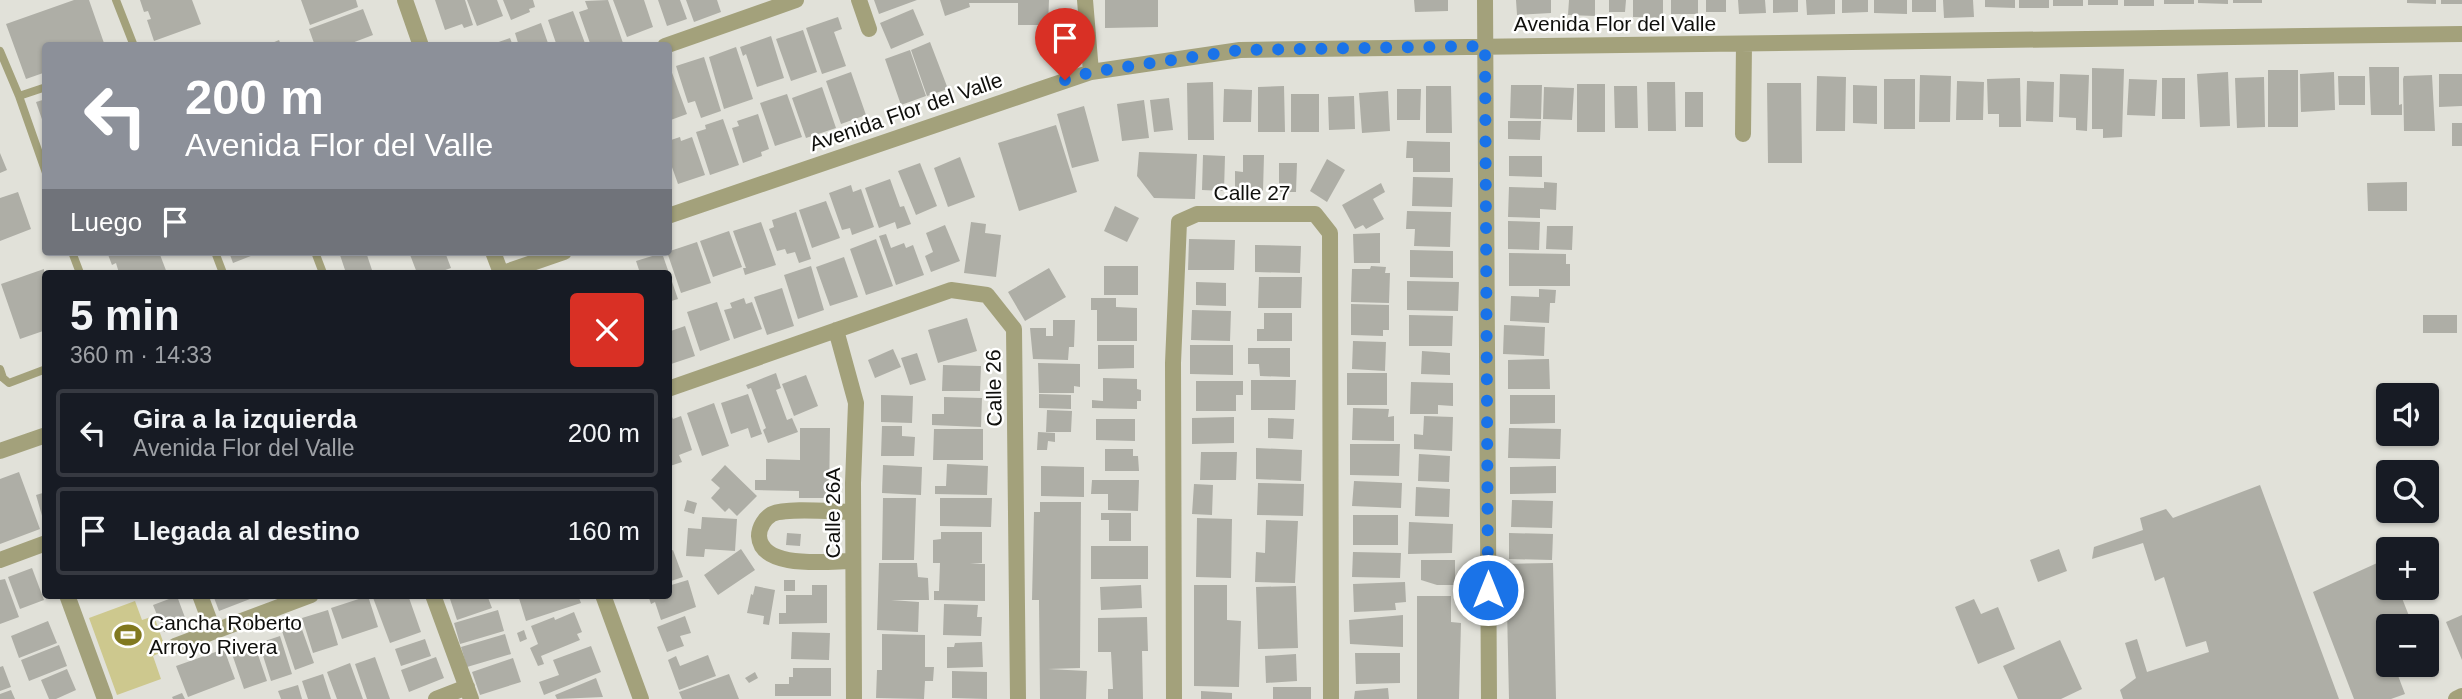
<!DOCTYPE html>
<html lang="es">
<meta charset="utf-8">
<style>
:root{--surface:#171b24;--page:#242831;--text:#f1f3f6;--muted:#9ea1a6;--line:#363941}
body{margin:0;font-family:Arial,sans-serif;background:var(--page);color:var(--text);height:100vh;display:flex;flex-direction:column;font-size:26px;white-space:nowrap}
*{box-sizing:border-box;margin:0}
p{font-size:23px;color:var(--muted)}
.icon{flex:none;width:38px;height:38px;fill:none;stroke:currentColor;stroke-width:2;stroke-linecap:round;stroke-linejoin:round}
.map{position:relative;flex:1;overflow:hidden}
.drawer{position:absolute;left:42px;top:270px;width:630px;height:329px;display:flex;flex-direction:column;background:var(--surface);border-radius:7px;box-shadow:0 2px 5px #0004}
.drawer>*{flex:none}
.banner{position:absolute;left:42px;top:42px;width:630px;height:214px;border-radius:7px;box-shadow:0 2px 5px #0004;background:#8c9099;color:#fff;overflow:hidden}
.controls{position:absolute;left:2376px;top:383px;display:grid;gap:14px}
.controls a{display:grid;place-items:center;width:63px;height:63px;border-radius:7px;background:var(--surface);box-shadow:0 2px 5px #0004;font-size:35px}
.pin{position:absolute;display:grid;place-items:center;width:60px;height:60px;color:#fff;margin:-72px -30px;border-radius:50% 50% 50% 0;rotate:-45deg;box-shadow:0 0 7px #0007}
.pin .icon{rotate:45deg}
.me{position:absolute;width:77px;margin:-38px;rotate:0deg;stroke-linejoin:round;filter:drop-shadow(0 0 5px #0008)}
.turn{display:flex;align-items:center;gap:24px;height:147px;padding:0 28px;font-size:32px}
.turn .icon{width:91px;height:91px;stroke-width:2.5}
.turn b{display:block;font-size:49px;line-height:60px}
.then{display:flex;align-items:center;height:66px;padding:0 28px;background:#0003;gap:14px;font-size:26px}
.round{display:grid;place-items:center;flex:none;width:74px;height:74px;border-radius:7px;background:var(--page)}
.headline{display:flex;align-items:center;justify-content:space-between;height:119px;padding:0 28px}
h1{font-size:42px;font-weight:700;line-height:52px}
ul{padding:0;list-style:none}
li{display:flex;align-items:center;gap:21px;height:88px;margin:0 14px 10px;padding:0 14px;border:4px solid var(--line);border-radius:7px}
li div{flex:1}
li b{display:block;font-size:26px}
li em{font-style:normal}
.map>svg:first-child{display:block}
.green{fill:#cdc88e}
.building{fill:#aeaea6}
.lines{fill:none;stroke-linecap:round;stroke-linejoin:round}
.service{stroke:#a3a17b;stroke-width:8}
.minor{stroke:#a3a17b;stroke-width:16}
.route{stroke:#1a73e8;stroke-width:12;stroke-dasharray:0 21.6}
.labels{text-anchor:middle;stroke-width:5;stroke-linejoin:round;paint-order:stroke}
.street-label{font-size:21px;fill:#0f0f0c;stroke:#fffffe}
.poi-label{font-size:21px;fill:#0f0f0c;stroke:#fffffe;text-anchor:start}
</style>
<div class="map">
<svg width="2462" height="699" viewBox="0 0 2462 699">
<rect width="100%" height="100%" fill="#e1e1d9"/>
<path class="green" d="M135 601 142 620 154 616 166 650 153 656 161 679 117 695 89 618Z"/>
<path class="building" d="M74 0H89L105 46H46V72L26 79 6 24Z
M140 0H192L201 24 154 41 147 20 151 19 148 11 144 12Z
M301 0H356L358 7 310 25Z
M435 0H465L473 25 464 28 462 24 445 30Z
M467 0H497L503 16 477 26Z
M503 0H533L535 7 529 9 530 12 511 20Z
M608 0 623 43 615 46H591L579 12 588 9 585 1Z
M613 0H644L653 27 627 37Z
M658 0H680L687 19 667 26Z
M686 0H717L721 12 694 22Z
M874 0H917L879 14Z
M940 0H1049L1048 25H1018V3H969L970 7 945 16Z
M1105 0H1158V27L1105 28Z
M1414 0H1448V11L1415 12Z
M1516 0H1551V13L1517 15Z
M1569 0H1595V16L1568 15Z
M1609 0H1626L1625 12H1609Z
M1633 0H1663V18L1633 17Z
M1671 0H1698V14H1671Z
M1706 0H1726V12H1706Z
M1738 0H1765L1766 13 1739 14Z
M1773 0H1798V12L1773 13Z
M1806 0H1835V14L1807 15Z
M1842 0H1868V12L1842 13Z
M1874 0H1907V14L1874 13Z
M1912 0H1936V12H1912Z
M1943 0H1973L1974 17 1944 18Z
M1985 0H2015V8L1985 7Z
M2019 0H2049V8H2019Z
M2053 0H2083V6H2053Z
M2088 0H2118V5H2088Z
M2124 0H2154V6H2124Z
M2164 0H2194V4H2164Z
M2198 0H2228V4L2198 3Z
M2233 0H2262V3H2233Z
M2407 0H2436V4L2407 3Z
M2441 0H2462V4H2441Z
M363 9 373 35 344 46H315L309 29Z
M913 9 924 35 891 49 880 23Z
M573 11 586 46H557L548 20Z
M838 17 842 29 834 32 846 66 822 74 806 28Z
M541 23 549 46H519L515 33Z
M803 30 817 72 791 81 776 39Z
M771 36 784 78 757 87 746 54 743 56 740 47Z
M510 38 513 46H491L490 45Z
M279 40 281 45 290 42 292 46H265Z
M930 42 948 89 927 96 911 50Z
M736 47 753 99 724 109 709 57Z
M910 50 926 96 901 105 885 59Z
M704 57 721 111 701 118 695 101 688 103 676 66Z
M2369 67H2399V105L2402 104V115H2371Z
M2092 68 2124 69 2122 137 2103 138V129H2092Z
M671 70 687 114 668 121V71Z
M2268 70H2298V127H2268Z
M851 72 866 115 841 124 826 81Z
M2228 72 2230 126 2200 127 2197 74Z
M2334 72 2335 110 2301 112 2300 74Z
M2060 74 2089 75 2087 131 2076 130V118L2059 117Z
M2439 74H2462V106L2439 107Z
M1920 75 1951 76 1950 122H1919Z
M2432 75 2435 131H2404L2403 79 2404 76Z
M1817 76 1846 77 1845 131H1816Z
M2338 76H2365V105H2339Z
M2264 77 2265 127 2237 128 2235 78Z
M2020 78 2021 127H1999V114H1988L1987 79Z
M2162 78H2185V119H2162Z
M1884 79H1915V129H1884Z
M2129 79 2157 80 2155 116 2127 115Z
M1957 81 1984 82 1983 120H1956Z
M2027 81 2054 82 2053 122 2026 121Z
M1213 82 1214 140H1188L1187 83Z
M1647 82H1675L1676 131H1648Z
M1767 83H1801L1802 163H1768Z
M1577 84H1605V132H1577Z
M1511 85H1542L1541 119 1510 118Z
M1853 85 1877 86V124L1853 123Z
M1284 86 1285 132H1258V87Z
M1426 86H1451L1452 133H1426Z
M1614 86H1637L1638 128H1615Z
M822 87 836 128 806 138 792 98Z
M1544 87 1574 88 1572 120 1543 119Z
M1224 89 1252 90 1251 122H1223Z
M1397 89H1421L1420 120H1397Z
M1388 91 1390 131 1362 133 1359 93Z
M1685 92H1703V127H1685Z
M787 94 802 137 775 146 760 103Z
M1291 94H1319V132H1291Z
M1354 96 1355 129 1329 130 1328 97Z
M1169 98 1173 130 1154 132 1150 100Z
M46 99V127L45 128 36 102Z
M1144 100 1149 138 1122 141 1117 104Z
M1084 106 1099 161 1072 168 1057 114Z
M758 114 769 149 761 152 762 156 743 163 732 128 739 126 737 121Z
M723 119 739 165 710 175 696 132 706 129 705 125Z
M1508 121H1541L1540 140 1508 139Z
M2452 123H2462V146H2452Z
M1056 125 1077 192 1019 211 998 143Z
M680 137 681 141 692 137 705 175 678 184 668 156V141Z
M1407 141 1450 142V172H1413V158H1406Z
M1139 152 1197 154 1195 199 1154 198 1137 176Z
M0 153 7 170 0 173Z
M1203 155 1225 156 1224 191 1202 190Z
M1243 155H1264L1263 191H1235V171L1243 172Z
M1509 156H1542V177L1509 176Z
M960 157 975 197 948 207 934 168Z
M1327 159 1345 170 1327 202 1310 191Z
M920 163 937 206 916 215 898 171Z
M1279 163H1297L1296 192H1279Z
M1413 177 1453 178 1452 207 1412 206Z
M890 179 900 207 904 206 911 224 897 229 895 222 879 228 865 188Z
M1544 182 1557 183 1556 210 1540 209V218L1508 217 1509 187 1544 188Z
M2407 182V211H2368L2367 183Z
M1381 183 1385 192 1373 199 1384 219 1366 229 1363 225 1355 229 1342 205Z
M851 185 853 192 861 189 874 227 852 235 850 228 842 230 829 193Z
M18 192 31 229 0 241V198Z
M826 201 840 238 812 248 799 210Z
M1115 206 1139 218 1127 242 1104 231Z
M1407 211 1451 212 1450 247 1414 246 1415 229H1406Z
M796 212 811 259 799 263 795 252 787 254 785 249 777 251 769 229 774 227 772 220Z
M1508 221 1540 222 1539 250 1508 249Z
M761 222 776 265 745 275 743 268H746L733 231Z
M971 222 986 224 985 233 1001 235 996 277 964 273Z
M945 225 960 261 931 272 925 256 933 252 926 233Z
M1547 226H1573L1572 250 1546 249Z
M729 231 742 267 713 277 700 241Z
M1380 233V263H1354L1353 234Z
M886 234 891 248 904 243 906 248 913 245 924 275 896 285 879 236Z
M876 239 893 286 866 295 850 249Z
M1189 239 1235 240 1234 270H1188Z
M697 242 711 283 681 293 667 252Z
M1255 245 1301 246 1300 273 1255 272Z
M1410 250 1453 251V278L1410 277Z
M107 252H159L167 273H119L116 263 112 265Z
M229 252H261L233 263Z
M335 252H366L373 273H346L340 255 337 256Z
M409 252H445L451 268 437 273H417Z
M662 253 678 299 668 302V273H640L636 261Z
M1509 253 1566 254V264H1570V286H1509Z
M844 257 858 297 830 306 816 267Z
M811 266 824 310 798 319 784 275Z
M1104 266H1138V295H1104Z
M1371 266 1386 267 1385 273H1390L1389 303 1351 302 1352 269H1370Z
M1049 268 1066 297 1025 321 1008 292Z
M44 269 46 330 20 339 1 284Z
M1259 277H1302L1301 308H1258Z
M1407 281 1459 282 1458 311 1407 310Z
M1196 282 1226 283V306L1196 305Z
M782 288 794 326 767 335 754 297Z
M1539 289 1556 290 1555 303H1550L1549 323 1510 321 1511 296 1539 297Z
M744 298 746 304 752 302 762 329 734 339 724 310 732 308 730 303Z
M1091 298H1116V307L1137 308V341H1097V310H1091Z
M717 302 730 340 700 351 687 312Z
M1351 304 1389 305V330H1383V336L1351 335Z
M1192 310 1231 311 1230 341 1191 340Z
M1264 313H1292V341H1257V329H1264Z
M1409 315 1453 316 1452 346H1409Z
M2423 315H2457V333H2423Z
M967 318 977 351 938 363 928 330Z
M1053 320H1075L1074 347H1069L1068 360 1033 359 1030 328H1046V336H1053Z
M1504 325 1545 327 1544 356 1503 354Z
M685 326 695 356 668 365V332Z
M1353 341 1386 342 1385 371 1352 369Z
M1098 345H1134V368L1098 369Z
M1190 345H1233V375L1190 374Z
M1248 348H1290V377L1260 376 1259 364H1248Z
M893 349 901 367 875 378 868 360Z
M1422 351 1450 353V375L1421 374Z
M917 353 926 380 910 385 901 358Z
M1549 359 1550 389H1508V360Z
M1038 363 1080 364V387L1074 386V393H1039Z
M943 365 981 366 980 391H942Z
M776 373 781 388 776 390 787 420 792 418 798 432 768 443 763 430 766 428 751 388 748 389 746 385Z
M1347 373H1387V405H1347Z
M806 375 818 406 794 416 782 384Z
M1103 378 1137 379V389L1141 390V401H1137V409L1092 408V400L1103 401Z
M1251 380H1296L1295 410H1251Z
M1196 381H1243V395H1236V411H1196Z
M1411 382 1453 383V406L1438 405V414H1410Z
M748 394 762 434 751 438 748 428 731 434 721 403Z
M1039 394 1071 395V409L1039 408Z
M881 395 913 396 912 423 881 422Z
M1510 395H1555V423L1510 424Z
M944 397 982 398 981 427 932 425V414H944Z
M714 403 729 446 702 456 687 413Z
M1353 408 1389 409 1388 417 1394 416V441L1352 440Z
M1047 410 1072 411 1071 432H1046Z
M681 416 692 450 679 455 682 462 670 466 668 418 672 417 673 419Z
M1424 416 1453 417 1452 451 1414 449V434L1423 435Z
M1234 417V443L1192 444V418Z
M1268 418 1294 419 1293 439 1268 438Z
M1096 419H1135V441L1096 440Z
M882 426H902V436L915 437 914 456H881Z
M800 428H830L829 498H799V491L755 490V480H766V459L800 460Z
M1509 428 1561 429 1560 459 1508 458Z
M934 429H983V460H933Z
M1038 432 1055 433V442L1048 441 1047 450H1037Z
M1350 444H1400L1399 476 1350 475Z
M1256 448 1302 450 1301 481 1256 479Z
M1105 449H1133V456H1138L1139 471H1105Z
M1201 452H1237L1236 480H1200Z
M1419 454 1450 456 1449 482 1418 481Z
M947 464 988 466 987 495 935 494V486H946Z
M725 465 757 496 737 516 729 508 725 512 711 498 720 488 711 480Z
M883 465 922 467 921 495 882 493Z
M1041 466 1084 467V497L1041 496Z
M1556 466V493L1510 494V467Z
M19 472 40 529 0 544V479Z
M1092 480H1139L1138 511 1108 510V494H1091Z
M1354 481 1402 483 1401 508 1352 506Z
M1258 483 1304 484 1303 516 1257 515Z
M1194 484 1213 485 1212 515 1192 514Z
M2260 485 2339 699H2123L2120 690 2136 678 2125 643 2137 639 2147 672 2209 652 2206 641 2186 647 2164 577 2155 581 2143 543 2092 559 2094 547 2143 530 2140 518 2166 509 2173 518Z
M1416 487 1450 489 1449 517 1415 516Z
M46 492V526H45L36 495Z
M883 498H916L914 560H882Z
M940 498H992L991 527 940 526Z
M687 500 697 503 694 514 684 511Z
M1512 500 1553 501 1552 528 1511 527Z
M1040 502H1081L1080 668 1048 669 1087 671 1086 699H1040L1039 600H1032L1034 512H1040Z
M1101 513H1131V541H1109V520H1101Z
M1353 515H1398V545H1353Z
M702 517 737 519 735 551 705 549 704 557 686 556 688 528 701 529Z
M1197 518 1232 519 1231 578 1196 577Z
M1266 520 1298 521 1295 583 1255 582 1256 552 1265 553Z
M1409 522 1453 524 1452 553 1408 554Z
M941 532H982V563L970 564H985V601L934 600V591H939L940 563H933V540L941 539Z
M787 533 801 534 800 546 786 545Z
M1509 533 1553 534 1552 560 1509 559Z
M1091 546H1148V579H1091Z
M741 549 755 570 718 595 704 575Z
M2059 549 2067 571 2038 582 2030 560Z
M673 550 683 577 668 582V552Z
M1353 552 1401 553 1400 578 1352 577Z
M2386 559 2389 566V588H2398L2413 626H2389V665H2394L2405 694 2391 699H2354L2313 592Z
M1421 560H1455V585H1437L1421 580Z
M879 563H917L918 577 928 578 929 600H891L919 602 918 632 877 630Z
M1553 563 1556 699H1509L1506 564Z
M32 568 44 600 20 609 8 577Z
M5 579 19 617 0 624V580Z
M688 580 696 607 661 620 655 602 651 604 648 595H668V586Z
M784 580H795V591H784Z
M1405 582 1406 602 1395 603 1396 610 1354 612 1353 584Z
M812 585H827V623L779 624V613H786V595H812Z
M1141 585 1142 608 1101 610 1100 587Z
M1194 585H1227V620L1241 621 1239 687 1194 686Z
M755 586 775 590 769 625 763 624 764 616 747 613 751 594 753 595Z
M1296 586 1298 648 1258 649 1256 587Z
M213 595H249L250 599 219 611Z
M372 595H408L421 632 390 643Z
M462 595H487L492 608 457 620 450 599Z
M518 595H578L581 603 526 621Z
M177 596 187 623 164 632 153 605Z
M368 596 378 627 342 639 331 608Z
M1417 596H1451V622L1461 623 1459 699H1417Z
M1974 599 1981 614 1998 607 2015 649 1978 664 1955 607Z
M944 604 978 605 977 617H982L981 636 943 635Z
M328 610 338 645 313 653 302 618Z
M498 610 504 631 460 644 454 623Z
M574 612 582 632 577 634 580 640 541 656 544 664 538 666 530 648 538 644 531 626 554 617 555 620Z
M1403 615V647L1350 644 1349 620Z
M2462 615V660L2446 622Z
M685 616 691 633 680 636 684 646 667 652 657 627Z
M1147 617 1148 651H1142L1143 699H1108V689H1113L1111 652H1098V618Z
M48 621 57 643 19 658 11 636Z
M299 621 314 663 295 670 281 628Z
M524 630 527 639 520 642 517 633Z
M792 632 830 633 829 660 791 659Z
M505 634 511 654 467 667 461 647Z
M882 634 925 635V667H934L933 681H925L924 699 876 698 877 670H882Z
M280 636 292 674 271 681 259 643Z
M425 639 431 656 401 666 395 649Z
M2060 640 2082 689 2061 699H2018L2003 666Z
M982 642 983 667 947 668V647H954L955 643Z
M254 643 267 681 244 689 231 651Z
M59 645 67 666 29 681 21 660Z
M591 646 601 672 544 695 539 682 559 675 553 660Z
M224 649 235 679 188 697 176 666Z
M1355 653H1400V683L1356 684Z
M1296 654 1297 681 1266 683 1265 656Z
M708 655 716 676 679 690 668 660 676 656 680 666Z
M375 657 390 699H367L355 664Z
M436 657 444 678 409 692 401 670Z
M513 658 521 682 480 695 472 672Z
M350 663 363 699H337L327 672Z
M3 666 11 687 0 691V667Z
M793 668H831V696H775V684H789V677H793Z
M67 669 76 690 56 699H49L41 680Z
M952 671 987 672V699L952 698Z
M755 672 758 678 749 683 745 678Z
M323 674 331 699H308L302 681Z
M729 674 739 699H682L679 692Z
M596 678 603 697 557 699 555 695Z
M298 685 302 699H281L278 691Z
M1273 687H1311V699H1273Z
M1388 688 1389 699H1354L1355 691Z
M11 690 15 699H0V694Z
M1201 691 1232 693V699H1201Z
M182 693 185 699H173L172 697Z"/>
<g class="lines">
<path class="service" d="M116 0 134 46
M0 51 19 96 46 173
M19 96 46 87
M72 252 80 273
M215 252 223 273
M315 252 323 273
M0 369 3 378 9 383 46 369"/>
<path class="minor" d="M405 0 421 46
M859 0 869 29
M1085 0 1091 72
M1485 0 1489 699
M665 46 796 0
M1743 134 1744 44
M668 216 1091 72 1240 50 2462 34
M493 252 501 273
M503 273 564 252
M836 330 856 403 853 483 854 699
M668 389 951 290 987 295 1014 329 1018 699
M0 451 46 435
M853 512C834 512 788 507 772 514 765 518 759 527 759 536 761 570 828 561 853 561
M0 560 46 543
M67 595 105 699
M200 595 213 630
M433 595 471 699
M603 595 641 699
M175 646 311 595
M436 699 467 687
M1174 699 1173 363 1179 222 1197 214H1315L1330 233 1331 699
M2456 699 2462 696"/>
</g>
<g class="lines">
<path class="route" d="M1065 80 1091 72 1240 50 1485 46 1488 590"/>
</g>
<defs>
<symbol id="stadium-bare" viewBox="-9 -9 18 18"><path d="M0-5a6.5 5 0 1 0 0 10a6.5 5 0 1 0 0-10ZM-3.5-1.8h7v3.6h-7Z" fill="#81791f" stroke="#fffffe" stroke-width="2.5" paint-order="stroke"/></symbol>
</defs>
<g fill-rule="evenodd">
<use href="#stadium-bare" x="109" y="616" width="38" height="38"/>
</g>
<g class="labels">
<g class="street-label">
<text x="1615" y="31">Avenida Flor del Valle</text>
<text transform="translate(906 112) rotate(-19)" y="7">Avenida Flor del Valle</text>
<text x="1252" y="200">Calle 27</text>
<text transform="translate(994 388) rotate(-91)" y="7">Calle 26</text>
<text transform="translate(833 513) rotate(-90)" y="7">Calle 26A</text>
</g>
<g class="poi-label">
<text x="149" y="630">Cancha Roberto<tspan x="149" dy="24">Arroyo Rivera</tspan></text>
</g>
</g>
</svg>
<div class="controls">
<a><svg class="icon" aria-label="sound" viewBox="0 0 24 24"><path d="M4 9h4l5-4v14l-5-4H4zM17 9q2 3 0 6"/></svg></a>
<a><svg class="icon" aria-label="search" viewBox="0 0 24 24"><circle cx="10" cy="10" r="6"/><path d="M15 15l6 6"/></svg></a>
<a>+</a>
<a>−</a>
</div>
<div class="pin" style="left:1065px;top:80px;background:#d93025"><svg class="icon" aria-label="arrive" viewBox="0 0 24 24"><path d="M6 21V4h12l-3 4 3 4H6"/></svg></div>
<svg class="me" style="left:1488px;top:590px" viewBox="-20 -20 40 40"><circle r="17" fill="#1a73e8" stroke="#fff" stroke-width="3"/><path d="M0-11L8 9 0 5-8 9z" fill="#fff"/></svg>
<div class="banner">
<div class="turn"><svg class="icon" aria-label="left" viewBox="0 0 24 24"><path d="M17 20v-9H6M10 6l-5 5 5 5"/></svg><div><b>200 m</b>Avenida Flor del Valle</div></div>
<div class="then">Luego<svg class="icon" aria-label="arrive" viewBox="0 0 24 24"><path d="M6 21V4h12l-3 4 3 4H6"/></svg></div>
</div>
<section class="drawer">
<div class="headline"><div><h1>5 min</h1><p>360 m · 14:33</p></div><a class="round" style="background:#d93025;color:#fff"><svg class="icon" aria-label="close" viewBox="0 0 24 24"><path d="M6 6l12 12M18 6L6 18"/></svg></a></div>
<ul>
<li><svg class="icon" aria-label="left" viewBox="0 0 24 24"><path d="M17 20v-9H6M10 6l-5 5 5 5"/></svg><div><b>Gira a la izquierda</b><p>Avenida Flor del Valle</p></div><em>200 m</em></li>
<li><svg class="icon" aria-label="arrive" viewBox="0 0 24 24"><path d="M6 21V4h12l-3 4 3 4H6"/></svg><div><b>Llegada al destino</b></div><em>160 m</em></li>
</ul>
</section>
</div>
